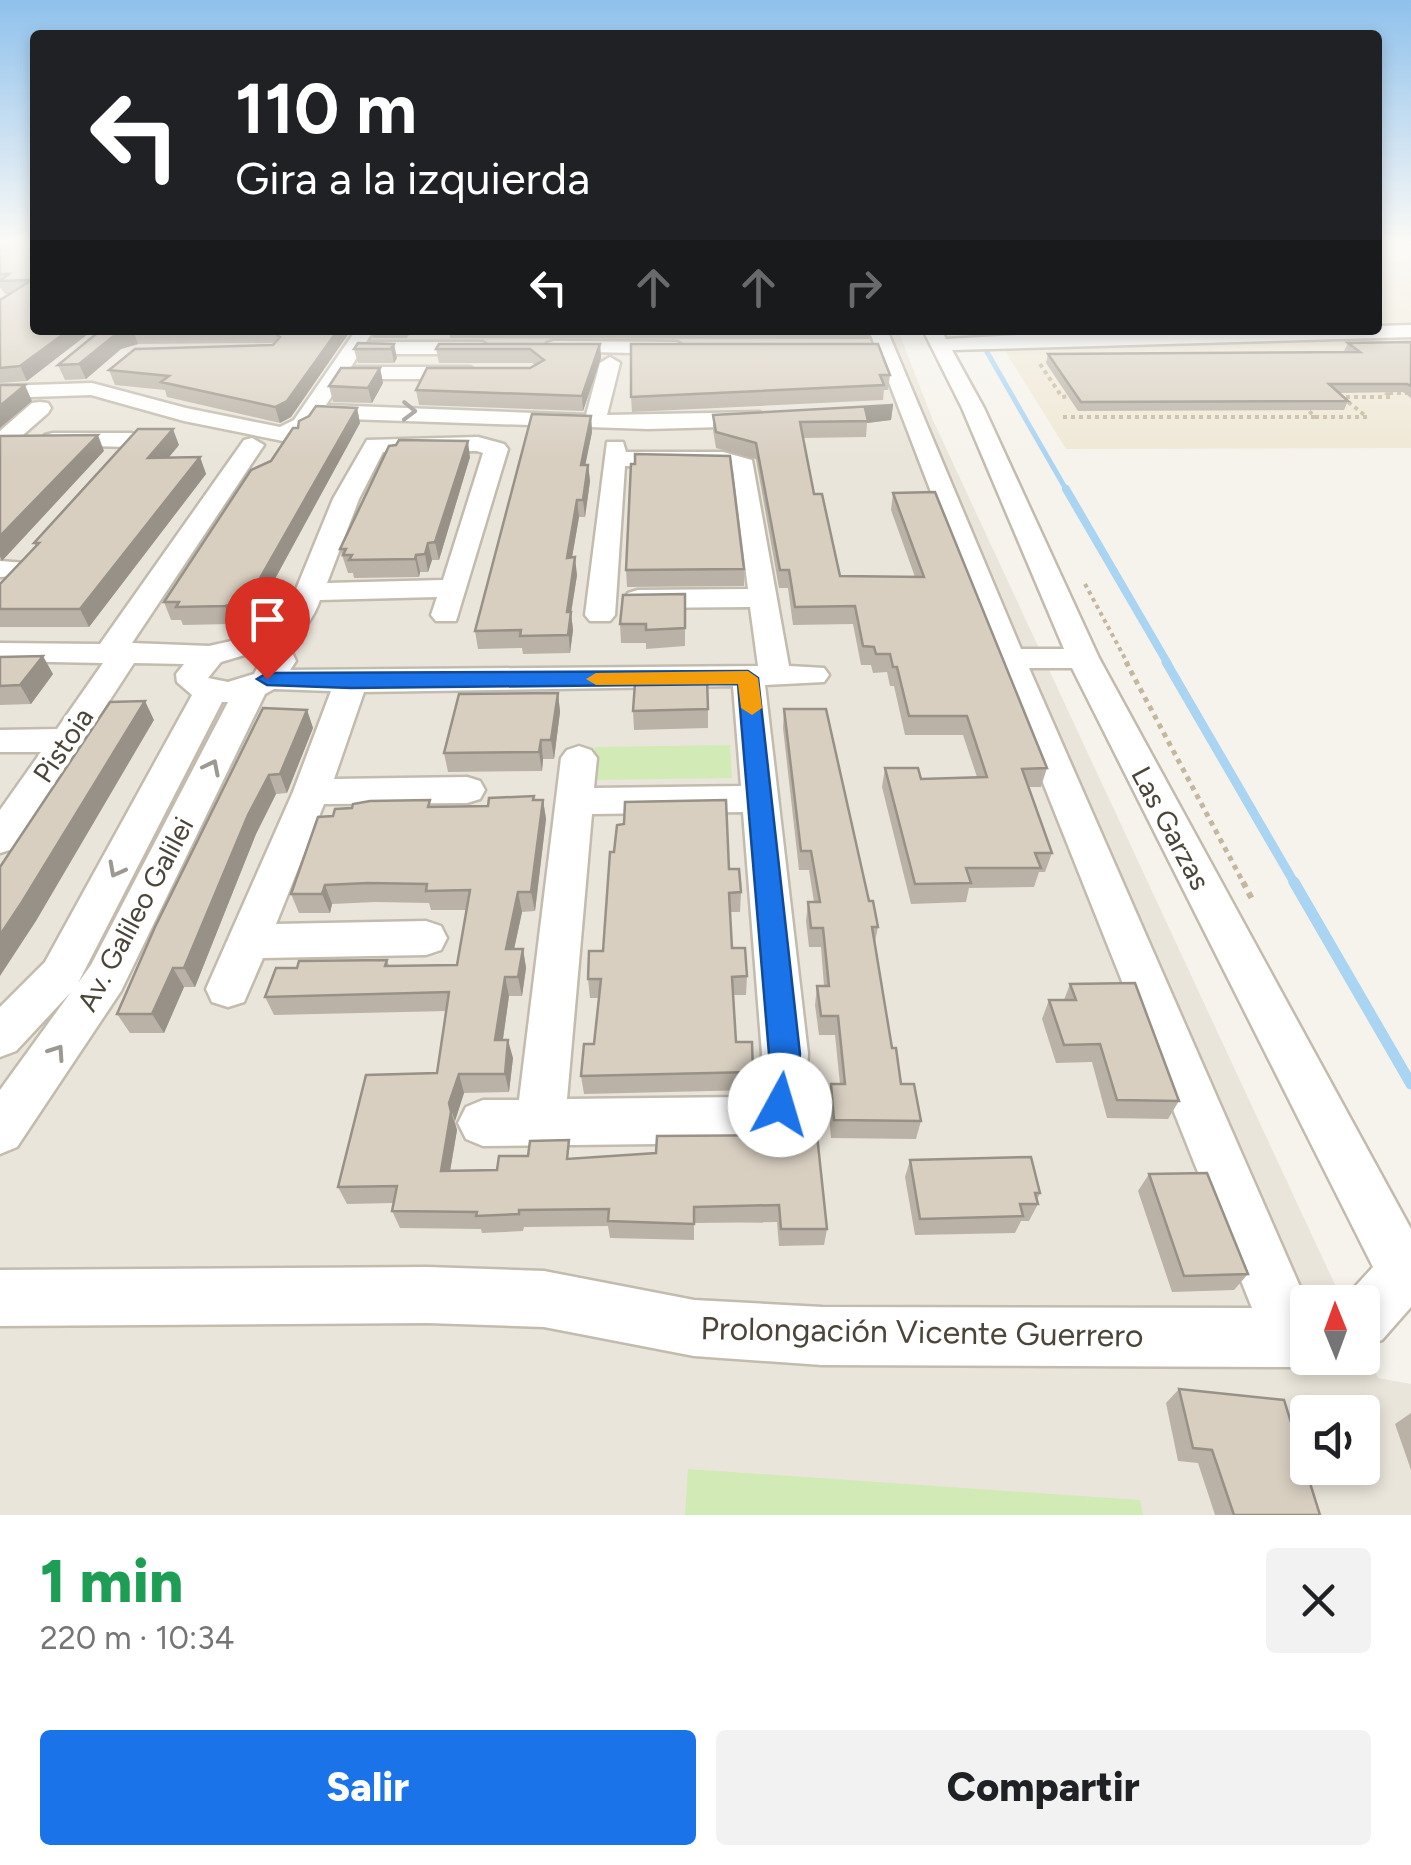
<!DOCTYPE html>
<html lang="es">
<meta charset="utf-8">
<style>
:root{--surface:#fff;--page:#f2f2f2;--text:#202124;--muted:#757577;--accent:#1a73e8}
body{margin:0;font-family:Figtree,sans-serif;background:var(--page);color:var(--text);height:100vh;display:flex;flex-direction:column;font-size:38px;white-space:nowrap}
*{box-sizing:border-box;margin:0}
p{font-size:32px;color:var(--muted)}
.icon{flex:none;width:55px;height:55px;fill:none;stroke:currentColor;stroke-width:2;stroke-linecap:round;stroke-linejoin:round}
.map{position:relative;height:1515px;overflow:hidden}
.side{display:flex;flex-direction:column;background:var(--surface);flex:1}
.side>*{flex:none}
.hud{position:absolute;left:30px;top:30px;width:1352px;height:305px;border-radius:10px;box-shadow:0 5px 15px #0003;background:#202124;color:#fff;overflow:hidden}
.needle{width:65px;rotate:359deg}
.tools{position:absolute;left:1290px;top:1285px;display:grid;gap:20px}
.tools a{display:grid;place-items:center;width:90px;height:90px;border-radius:10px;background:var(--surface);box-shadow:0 5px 15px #0003;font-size:50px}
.pin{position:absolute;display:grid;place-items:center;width:85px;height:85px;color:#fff;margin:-102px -42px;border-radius:50% 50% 50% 0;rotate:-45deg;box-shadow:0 0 10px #0007}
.pin .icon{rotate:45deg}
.me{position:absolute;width:110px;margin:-55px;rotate:6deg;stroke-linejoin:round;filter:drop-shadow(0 0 8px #0008)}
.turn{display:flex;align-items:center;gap:35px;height:210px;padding:0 40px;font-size:45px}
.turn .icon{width:130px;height:130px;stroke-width:2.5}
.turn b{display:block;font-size:70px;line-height:85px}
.lanes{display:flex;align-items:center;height:95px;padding:0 40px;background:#0003;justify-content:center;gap:50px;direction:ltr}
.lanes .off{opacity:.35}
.round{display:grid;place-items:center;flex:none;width:105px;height:105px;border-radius:10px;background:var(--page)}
.summary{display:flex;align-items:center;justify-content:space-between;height:170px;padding:0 40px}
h1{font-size:60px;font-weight:800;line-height:75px;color:#1e9e55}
.action{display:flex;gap:20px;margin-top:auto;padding:20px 40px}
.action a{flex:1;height:115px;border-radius:10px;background:var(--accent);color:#fff;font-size:40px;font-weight:800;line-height:115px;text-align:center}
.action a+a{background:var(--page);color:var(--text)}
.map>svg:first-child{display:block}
.residential{fill:#eae5da;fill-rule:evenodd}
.education{fill:#efe8d6}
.green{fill:#d2eab5}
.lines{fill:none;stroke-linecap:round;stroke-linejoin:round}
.stream-far4{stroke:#a9d4f2;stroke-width:4}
.stream-far3{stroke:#a9d4f2;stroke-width:5}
.stream-far2{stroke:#a9d4f2;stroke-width:8}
.stream-far1{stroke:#a9d4f2;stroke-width:9}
.stream{stroke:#a9d4f2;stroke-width:11}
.minor-casing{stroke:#c2bbae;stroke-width:5}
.path-far2{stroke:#c4b79f;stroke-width:4;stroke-dasharray:4 4;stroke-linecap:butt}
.path-far1{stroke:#c4b79f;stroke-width:5;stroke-dasharray:5 5;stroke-linecap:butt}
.path{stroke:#c4b79f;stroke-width:6;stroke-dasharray:6 6;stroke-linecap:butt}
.minor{fill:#fff;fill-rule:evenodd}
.wall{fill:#bab2a6}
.shaded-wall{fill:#979187}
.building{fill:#d8cfc1;stroke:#979187;stroke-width:2.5}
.oneway{stroke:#9c9892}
.route{fill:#1a73e8;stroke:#114b97;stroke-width:2.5}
.slow{fill:#f59e0b}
.labels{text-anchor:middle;stroke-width:9;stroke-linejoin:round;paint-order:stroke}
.street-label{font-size:28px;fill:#4b4439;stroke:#fff}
.near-street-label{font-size:32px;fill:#4b4439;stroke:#fff}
</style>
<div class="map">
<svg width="1411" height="1515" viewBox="0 0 1411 1515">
<rect width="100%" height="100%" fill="#f6f3ec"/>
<path class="residential" d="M0 245 35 330H898L932 418 1343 1302H1308V1358H1362L1363 1345 1378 1378 1411 1384V1515H0ZM1308 1412H1362V1468H1308Z"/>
<path class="education" d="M1378 261H1411V448L1066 449 992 330H1378Z"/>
<path class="green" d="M730 745 732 778 592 780 595 747Z
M688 1469 1140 1500 1143 1515H685Z"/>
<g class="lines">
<path class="stream-far4" d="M974 330 988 354"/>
<path class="stream-far3" d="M987 352 1067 491"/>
<path class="stream-far2" d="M1066 489 1168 664"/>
<path class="stream-far1" d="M1166 662 1295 884"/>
<path class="stream" d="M1294 882 1411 1084"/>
<defs>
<path id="minor" d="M1411 325V337L952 350 984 408 1099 658 1411 1229V1307L1382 1340 1362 1348V1302H1341L1373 1267 1072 668H1029L1308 1305V1358H1328L1293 1367 822 1365 694 1356 544 1327 427 1323 0 1326V1270L427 1267 544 1271 694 1300 822 1307 1252 1308 1028 745 869 330H887L1021 649H1064L962 408 923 330H941L946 339 1069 332 1378 330V326Z
M356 330H374L366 342H482L492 348 482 354H359L351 367H470L480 373 470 379H343L326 405 586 415 600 363 610 357 620 363 607 415 760 412 771 419 760 426 648 429 318 418 310 430 283 441 184 421 91 395 0 398V386L92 383 186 408 280 427 294 420Z
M554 341 677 342 687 348 677 354 547 351V343Z
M40 402 48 403 51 408 48 413 8 448 0 450V431L32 403Z
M53 433H132L143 440 132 447 45 445 42 440 45 435Z
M478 437 504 444 508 449 456 621H436L431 615 437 597 320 600C313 620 302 631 289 646L296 661 290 670 758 666 750 607 638 608 628 605 624 599 628 593 638 590 748 589 733 469 625 466 615 615 610 621H590L585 615 607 442H623L626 452H723L752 460 789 666 824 668 829 675 824 682 765 685 808 1054C804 1109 805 1133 743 1143L483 1146 466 1139 458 1123 466 1107 483 1100H519L561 758 567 750 579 746 591 750 597 758 594 788 741 786 733 686 364 692 334 779 467 777 480 781 485 790 480 799 467 803 324 804 276 924 426 921 441 926 447 938 441 950 426 955 263 958 244 1002 228 1007 212 1002 206 989 293 792 331 691 274 689 265 694 121 991 17 1147 0 1154V1090L71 992 16 1051 0 1057V1007L45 962 192 695 177 682 176 674 184 664 134 663 13 849 0 853V810L41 752H0V730L57 729 103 663 0 661V643L100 644 244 440 252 438 264 445 132 643 209 646 267 633 279 612 288 609 333 499 367 440ZM477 451 483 453 443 580 327 583 359 499 383 452ZM248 654 263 656 254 674 228 682 208 678 221 662ZM222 702H228L91 965 78 983ZM743 812 762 1054 757 1093 743 1097 567 1099 592 814Z
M0 561 26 563 30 569 26 575 0 577Z"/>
</defs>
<use href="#minor" class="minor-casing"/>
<path class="path-far2" d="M1040 364 1062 397 1072 396
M1389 393H1411
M1063 417H1315L1304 406
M1315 417H1367L1342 397H1391L1380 388
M1085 584 1128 664"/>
<path class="path-far1" d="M1126 662 1244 884"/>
<path class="path" d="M1243 882 1253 901"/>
<use href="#minor" class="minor"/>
</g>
<path class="wall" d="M0 245H35V330H93L27 381 0 383V300L10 294H5L0 287Z
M101 330H351L291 417 280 423 167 397 165 390 115 385 109 370 273 345 272 343 138 344 121 349 86 379 65 380 58 365Z
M371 330H412L407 338H373Z
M449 330H870L869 339 450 338Z
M1411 342V398L1403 392 1338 393 1348 401 1344 410 1078 411 1046 363 1048 354 1346 352 1344 351 1348 343Z
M394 344 397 358 394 363H358L354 349Z
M600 344 601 358 583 411 419 405 416 390 530 368 535 365 532 363H439L436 349Z
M380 368 383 383 372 403 333 402 329 386Z
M890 375 888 390H884L883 400 632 412 631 397Z
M893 405 891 420 867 423 866 437 803 438 814 494 840 576 915 577 891 510 893 493 1047 768 1041 787H1028L1052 853 1045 872H1039L1034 887 969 888 966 902 911 904 882 787 885 768 921 779 977 777 963 735H905L894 686H890L887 672 873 673 871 665H861L853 624 793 625 788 588H779L756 459 716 448 713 430V415Z
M357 408 360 423 253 619 231 624 183 625 181 620H171L164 602 271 461 298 428Z
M591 416 592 432 585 465H588L590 481 585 517H579L572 557 577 575 571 613 573 630 570 653 523 654 522 648 478 649 475 631Z
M179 445 168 458 200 457 206 474 89 627H0V584L36 546 34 543Z
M470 457 439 560H432L428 572H420L419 577 354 578 353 573H348L340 549Z
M744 569V586L627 587 626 570Z
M685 594V646L646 649V643H621L620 624Z
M0 657 53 674 31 704 0 705Z
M558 693 560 712 554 759H543L542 771 448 772 444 753Z
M708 709V728L634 730 633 711Z
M784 709 869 901 878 927 875 942 892 1048 901 1084 921 1121 916 1139 831 1138 828 1102 831 1084H840L835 1035H819L815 1005 817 986H824L821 947H809L806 921 808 902H814L809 870H799L783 728Z
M307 710 313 728 287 793 276 794 256 834 195 987H184L164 1033H130L117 1014Z
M534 800H543L546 819 535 911 522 912 514 949H523L526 968 522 996H509L503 1040 513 1058 509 1092 464 1093 455 1121 457 1130 450 1171 497 1170 572 1158 656 1153 657 1136 827 1229 824 1245 779 1246 777 1222 694 1223V1240L610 1238 608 1226 524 1227 523 1231 482 1233 481 1229 400 1228 392 1211 394 1203 347 1204 338 1187 437 1073 447 1011 274 1015 265 997 297 968 387 960 389 966 457 965 467 910H431L429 903 375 902 332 904 330 913H299L291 894 333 816 432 807 488 806Z
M729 869 741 892 740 912H730L732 948 747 976 746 995H733L736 1042H752V1090L584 1094 581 1076 594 1044 599 998H590L588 979 603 951Z
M1070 984 1179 1101 1168 1119 1107 1118 1092 1062 1056 1063 1042 1019 1049 1000H1064Z
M910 1160 1040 1193 1037 1200 1038 1204 1029 1221H1021L1015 1233 915 1235 905 1177Z
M1149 1174 1248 1274 1234 1290 1172 1292 1138 1191Z
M1179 1389 1320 1515H1215L1198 1463 1178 1461 1166 1403Z
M1411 1413V1470L1395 1424Z"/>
<path class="shaded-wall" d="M69 330H93L27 381 20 366Z
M133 330 138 344 121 349 86 379 79 364 115 335Z
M338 330H351L291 417 280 423 275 407Z
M394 344 397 358 394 363 391 349Z
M600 344 601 358 583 411 582 396Z
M380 368 383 383 372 403 368 388Z
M25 385 32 401 0 428V406Z
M893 405 891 420 867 423 865 408Z
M357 408 360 423 253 619 231 624 225 606Z
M591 416 592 432 582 481 581 465Z
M173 429 179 445 155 474 148 458Z
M98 435 104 451 2 561 0 557V536Z
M468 441 470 457 439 560 435 542Z
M200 457 206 474 89 627 80 609Z
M588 465 590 481 585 517 583 500Z
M577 500 579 517 569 575 567 558Z
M428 543 432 560 428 572 425 554Z
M416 555 420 572 419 577 415 559Z
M575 557 577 575 571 613 573 630 570 653 567 612Z
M43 656 53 674 31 704 20 685Z
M558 693 560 712 554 759 551 740Z
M145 701 154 720 36 921 0 976V935Z
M307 710 313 728 287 793 280 774Z
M541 740 543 759 542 771 539 752Z
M269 775 276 794 256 834 195 987 184 968 248 815Z
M543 800 546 819 535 911 531 892Z
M325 885 332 904 330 913 322 894Z
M518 892 522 912 510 968 506 949Z
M523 949 526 968 522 996 518 977Z
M173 968 184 987 164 1033 152 1014Z
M505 977 509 996 500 1059 495 1040Z
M508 1040 513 1058 509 1092 505 1074Z
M753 1072 752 1090 749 1091 750 1073Z
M459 1074 464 1093 455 1121 449 1103Z
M451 1112 457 1130 447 1189 441 1171Z"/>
<path class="building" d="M0 245H35V330H69L20 366 0 368V300L32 280 0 281 9 274H0Z
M101 330H139L115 335 79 364 58 365Z
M270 330H338L287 401 275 407 161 382 169 376 109 370 135 349 273 345 280 337Z
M1411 342V386L1407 384H1329L1348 401 1081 402 1048 354 1360 352 1348 343Z
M358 343 394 344 391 349H354Z
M439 344H600L582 396 416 390 427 368H530L544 360 530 349H436Z
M631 344H878L890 375H880L884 385 631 397Z
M341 368H380L368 388 329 386Z
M0 385H25L0 406Z
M893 405 865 408 868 421 800 422 814 494H822L840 576 924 577 893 493 935 492 1047 768 1022 769 1052 853H1035L1041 868H966L971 883 915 884 885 768H918L921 779 987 777 967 716H909L897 667H893L890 654H876L874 647 863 646 855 606 795 607 789 570H780L756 443 716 432 713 415Z
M316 406 357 408 247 601 225 606 176 607 179 602H164L251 470 271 461 293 428H298L299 421 309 416Z
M532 414 591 416 581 465H588L583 500H577L567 558 575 557 567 612H571L568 635 520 636 521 630 475 631Z
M138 429H173L148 458 200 457 80 609H0V584L39 543H34Z
M98 435 0 536V436Z
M399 440 468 441 435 542 428 543 425 554 416 555 415 559 349 560 352 555H343L346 549H340L389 446 396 445Z
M635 454 730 456 744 569 626 570 631 464H635Z
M685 594V628L646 630V624H620L623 595Z
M43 656 20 685 0 686V657Z
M707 679 708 709 633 711 635 683Z
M558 693 551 740H541L539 752 444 753 459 694Z
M145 701 22 902 0 935V867L110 702Z
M263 708 307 710 280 774 269 775 248 815 184 968H173L152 1014H117L155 927Z
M784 709H826L869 901H873L878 927H872L892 1048H896L901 1084H914L921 1121 834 1120 831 1084H845L838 1016H821L817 986H829L823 928H811L808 902H820L811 851H801Z
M534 796 533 800H543L531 892H518L506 949H523L518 977H505L495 1040H508L505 1074H459L449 1103 451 1112 441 1171 497 1170 499 1156H528L530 1141 569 1140 567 1159 656 1153 657 1136 817 1135 827 1229H781L779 1205 694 1207V1224L608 1221 609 1209 519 1210V1214L476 1216 477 1212 392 1211 397 1186 338 1187 366 1075 437 1073 449 992 265 997 276 968H297L299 961 387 960 385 966 457 965 470 890 426 891 427 884 368 883 325 885 322 894H291L318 817 333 816 335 809 352 808 353 804 370 801 430 800 428 807 488 806 489 798Z
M726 800 729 869H739L741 892 729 893 732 948H745L747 976 732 977 736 1042H752L753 1072 581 1076 584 1044H594L601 979H588L589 951H603L610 852H614L617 825 624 824 625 802Z
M1135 983 1179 1101 1117 1100 1100 1044 1064 1045 1049 1000H1076L1070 984Z
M1031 1157 1040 1193H1035L1038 1204H1020L1023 1216 920 1219 910 1160Z
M1207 1173 1248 1274 1184 1276 1149 1174Z
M1179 1389 1284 1400 1320 1515H1234L1212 1450 1193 1448Z"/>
<defs><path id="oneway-chevron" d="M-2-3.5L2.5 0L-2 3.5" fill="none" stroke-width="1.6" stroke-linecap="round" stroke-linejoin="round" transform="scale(2.5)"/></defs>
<g class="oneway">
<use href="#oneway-chevron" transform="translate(409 411) rotate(1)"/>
<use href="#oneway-chevron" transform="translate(212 767) rotate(-63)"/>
<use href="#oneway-chevron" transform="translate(116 870) rotate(118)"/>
<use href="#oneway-chevron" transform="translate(57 1052) rotate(-56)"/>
</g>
<linearGradient id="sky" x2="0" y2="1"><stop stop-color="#8fc1ec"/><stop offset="0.53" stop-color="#fbfaf6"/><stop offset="1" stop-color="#fbfaf6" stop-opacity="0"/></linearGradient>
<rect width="1411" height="458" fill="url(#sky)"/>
<path class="route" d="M748 671 758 678 800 1054 795 1105 791 1116 780 1120 768 1116 764 1105 769 1054 738 684 351 688 267 685 257 679 267 673Z"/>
<path class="slow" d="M748 671 758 678 762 708 752 715 741 708 738 684 596 685 586 679 596 673Z"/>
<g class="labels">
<g class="street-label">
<text transform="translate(63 745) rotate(-56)" y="10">Pistoia</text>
<text transform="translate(1171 828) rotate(62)" y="10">Las Garzas</text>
<text transform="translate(135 914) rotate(-62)" y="10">Av. Galileo Galilei</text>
</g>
<g class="near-street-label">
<text transform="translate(922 1332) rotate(1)" y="11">Prolongación Vicente Guerrero</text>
</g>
</g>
</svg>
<div class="tools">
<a><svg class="needle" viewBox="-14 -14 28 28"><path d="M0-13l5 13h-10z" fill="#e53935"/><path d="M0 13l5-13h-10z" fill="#757577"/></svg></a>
<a><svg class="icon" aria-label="sound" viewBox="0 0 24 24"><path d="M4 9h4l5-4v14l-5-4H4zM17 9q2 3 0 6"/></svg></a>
</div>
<div class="pin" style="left:267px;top:679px;background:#d93025"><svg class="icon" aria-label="arrive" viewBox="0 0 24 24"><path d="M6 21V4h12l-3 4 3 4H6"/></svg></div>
<svg class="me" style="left:780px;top:1105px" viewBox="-20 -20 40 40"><circle r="19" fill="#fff"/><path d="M0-13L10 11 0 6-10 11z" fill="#1a73e8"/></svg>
<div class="hud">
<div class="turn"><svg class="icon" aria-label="left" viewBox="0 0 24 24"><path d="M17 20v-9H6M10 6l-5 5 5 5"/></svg><div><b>110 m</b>Gira a la izquierda</div></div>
<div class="lanes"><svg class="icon" aria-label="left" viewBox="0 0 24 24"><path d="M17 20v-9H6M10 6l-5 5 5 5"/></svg><svg class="icon off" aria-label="ahead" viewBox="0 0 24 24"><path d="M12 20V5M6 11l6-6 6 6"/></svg><svg class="icon off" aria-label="ahead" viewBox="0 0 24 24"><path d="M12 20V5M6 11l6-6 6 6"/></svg><svg class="icon off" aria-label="right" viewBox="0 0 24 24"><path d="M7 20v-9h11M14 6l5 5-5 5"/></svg></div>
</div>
</div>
<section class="side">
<div class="summary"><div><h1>1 min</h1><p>220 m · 10:34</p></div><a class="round"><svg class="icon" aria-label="close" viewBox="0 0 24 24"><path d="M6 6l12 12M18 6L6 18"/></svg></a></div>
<div class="action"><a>Salir</a><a>Compartir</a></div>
</section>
